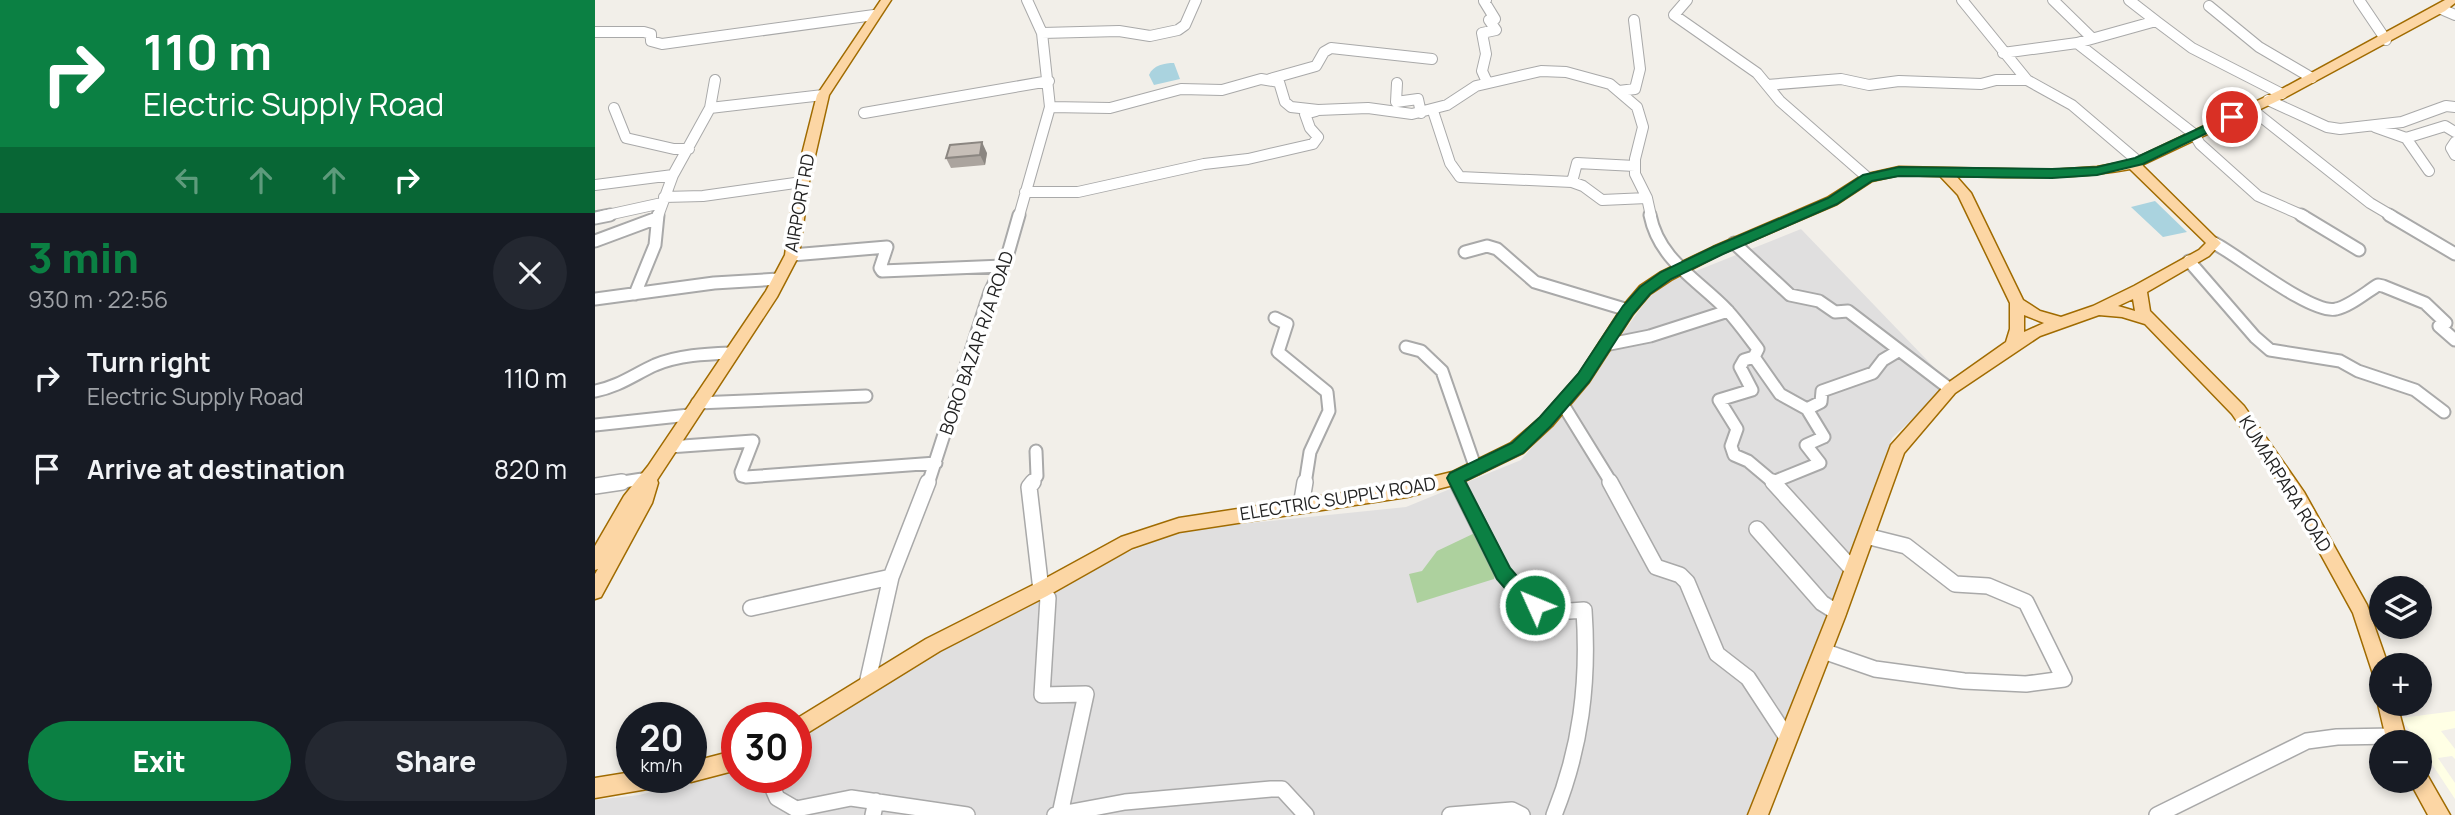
<!DOCTYPE html>
<meta charset="utf-8">
<style>
:root{--surface:#171b24;--page:#242831;--text:#f1f3f6;--muted:#9ea1a6;--accent:#0b8043}
body{margin:0;font-family:Manrope,sans-serif;background:var(--page);color:var(--text);height:100vh;display:flex;flex-direction:column;font-size:26px;white-space:nowrap}
*{box-sizing:border-box;margin:0}
p{font-size:23px;color:var(--muted)}
.icon{flex:none;width:38px;height:38px;fill:none;stroke:currentColor;stroke-width:2;stroke-linecap:round;stroke-linejoin:round}
.map{position:relative;flex:1;overflow:hidden}
.details{display:flex;flex-direction:column;background:var(--surface);width:595px}
.details>*{flex:none}
.banner{background:#0b8043;color:#fff;overflow:hidden}
.buttons{position:absolute;left:1774px;top:576px;display:grid;gap:14px}
.buttons a{display:grid;place-items:center;width:63px;height:63px;border-radius:50%;background:var(--surface);box-shadow:0 4px 10px #0003;font-size:35px}
.speed{position:absolute;left:21px;top:702px;display:flex;gap:14px;font-size:35px;font-weight:700;text-align:center}
.speed>*{display:grid;place-content:center;width:91px;height:91px;border-radius:50%;background:var(--surface);box-shadow:0 4px 10px #0003;line-height:1}
.speed small{font-size:18px;font-weight:400}
.speed .limit{border:10px solid #d22;background:#fff;color:#111}
.pin{position:absolute;display:grid;place-items:center;width:60px;height:60px;color:#fff;margin:-30px;border:4px solid #fff;border-radius:50%;box-shadow:0 2px 7px #0007}
.me{position:absolute;width:77px;margin:-38px;rotate:314deg;stroke-linejoin:round;filter:drop-shadow(0 0 5px #0008)}
.turn{display:flex;align-items:center;gap:24px;height:147px;padding:0 28px;font-size:32px}
.turn .icon{width:91px;height:91px;stroke-width:2.5}
.turn b{display:block;font-size:49px;line-height:60px}
.lanes{display:flex;align-items:center;height:66px;padding:0 28px;background:#0003;justify-content:center;gap:35px;direction:ltr}
.lanes .off{opacity:.35}
.round{display:grid;place-items:center;flex:none;width:74px;height:74px;border-radius:37px;background:var(--page)}
.head{display:flex;align-items:center;justify-content:space-between;height:119px;padding:0 28px}
h1{font-size:42px;font-weight:800;line-height:52px;color:var(--accent)}
.cta{display:flex;gap:14px;margin-top:auto;padding:14px 28px}
.cta a{flex:1;height:80px;border-radius:42px;background:var(--accent);color:#fff;font-size:28px;font-weight:800;line-height:80px;text-align:center}
.cta a+a{background:var(--page);color:var(--text)}
ul{padding:0;list-style:none}
li{display:flex;align-items:center;gap:21px;height:91px;padding:0 28px}
li div{flex:1}
li b{display:block;font-size:26px}
li em{font-style:normal}
main{display:flex;flex:1;min-height:0}
.map>svg:first-child{display:block}
.residential{fill:#e0dfdf}
.education{fill:#ffffe5}
.forest{fill:#add19e}
.water{fill:#aad3df}
.lines{fill:none;stroke-linecap:round;stroke-linejoin:round}
.minor-far2-casing{stroke:#a9a9a9;stroke-width:12}
.minor-far1-casing{stroke:#a9a9a9;stroke-width:15}
.minor-casing{stroke:#a9a9a9;stroke-width:18}
.major-casing{stroke:#a06b00;stroke-width:3}
.minor-far2{stroke:#fff;stroke-width:10}
.minor-far1{stroke:#fff;stroke-width:11}
.minor{stroke:#fff;stroke-width:15}
.major{fill:#fcd6a4;fill-rule:evenodd}
.wall{fill:#aba49e}
.shaded-wall{fill:#8b8681}
.building{fill:#c7bfb8;stroke:#8b8681;stroke-width:2}
.route{fill:#0b8043;stroke:#07532c;stroke-width:2}
.labels{text-anchor:middle;stroke-width:7;stroke-linejoin:round;paint-order:stroke}
.street-label{font-size:18px;fill:#222;stroke:#fff}
</style>
<main>
<section class="details">
<div class="banner">
<div class="turn"><svg class="icon" aria-label="right" viewBox="0 0 24 24"><path d="M7 20v-9h11M14 6l5 5-5 5"/></svg><div><b>110 m</b>Electric Supply Road</div></div>
<div class="lanes"><svg class="icon off" aria-label="left" viewBox="0 0 24 24"><path d="M17 20v-9H6M10 6l-5 5 5 5"/></svg><svg class="icon off" aria-label="ahead" viewBox="0 0 24 24"><path d="M12 20V5M6 11l6-6 6 6"/></svg><svg class="icon off" aria-label="ahead" viewBox="0 0 24 24"><path d="M12 20V5M6 11l6-6 6 6"/></svg><svg class="icon" aria-label="right" viewBox="0 0 24 24"><path d="M7 20v-9h11M14 6l5 5-5 5"/></svg></div>
</div>
<div class="head"><div><h1>3 min</h1><p>930 m · 22:56</p></div><a class="round"><svg class="icon" aria-label="close" viewBox="0 0 24 24"><path d="M6 6l12 12M18 6L6 18"/></svg></a></div>
<ul>
<li><svg class="icon" aria-label="right" viewBox="0 0 24 24"><path d="M7 20v-9h11M14 6l5 5-5 5"/></svg><div><b>Turn right</b><p>Electric Supply Road</p></div><em>110 m</em></li>
<li><svg class="icon" aria-label="arrive" viewBox="0 0 24 24"><path d="M6 21V4h12l-3 4 3 4H6"/></svg><div><b>Arrive at destination</b></div><em>820 m</em></li>
</ul>
<div class="cta"><a>Exit</a><a>Share</a></div>
</section>
<div class="map">
<svg width="1860" height="815" viewBox="0 0 1860 815">
<rect width="100%" height="100%" fill="#f2efe9"/>
<path class="residential" d="M1206 229 1355 384 1297 438 1234 613 1172 767 1158 815H0V800L44 795 142 771V777H201V741L318 659 496 567 588 530 811 507 926 460 994 380 1061 287Z"/>
<path class="education" d="M1860 711V728L1846 731 1860 749V759L1857 756 1843 758 1860 783V799L1825 746V742H1823L1806 718Z"/>
<path class="forest" d="M884 531 901 571 899 579 822 603 814 574 827 571 842 551Z"/>
<path class="water" d="M579 63 585 79 559 85 554 75C558 65 570 63 579 63Z
M1560 201 1592 232 1568 237 1536 207Z"/>
<g class="lines">
<defs>
<path id="minor-far2" d="M891 0 889 1 900 19 894 20 901 30 887 33 891 54 887 71 892 82
M1092 0 1079 15 1162 73 1185 101 1273 178
M1367 0 1432 80 1477 105 1544 162
M1458 0 1497 38
M1534 0 1561 21
M1764 0 1791 40
M1614 6 1664 47 1717 78
M1846 9 1860 15
M0 32H49L56 34V41L67 44 279 15
M447 33 524 31 555 36 583 30 590 25 601 0
M1482 43 1561 21 1597 48 1687 94
M1408 53 1482 43 1599 134 1605 144 1663 196 1709 216
M675 79 721 66 729 52 736 48 837 59
M802 83 801 102 823 99 826 113
M1172 85 1246 79 1274 85 1304 81 1386 84 1401 80H1432
M1024 91 1040 89 1045 69 1039 20
M1673 100 1732 127 1745 129 1807 122 1851 106 1860 107
M455 107 515 108 586 89 627 90 666 79 684 82 690 102 696 107 723 110 773 108 817 114 852 105 881 86 946 71 971 72 1015 84 1042 107 1048 127 1040 159V174L1052 198 1056 216
M19 108 31 138 79 149H94
M115 108 228 95
M1655 108 1775 203 1797 216
M838 111 855 163 865 177 977 182 982 163 1040 166
M269 113 454 81
M1780 127 1811 138 1834 171
M1811 138 1850 126 1860 132
M1860 142 1856 148 1860 155
M977 182 988 186 1007 200 1052 198
M0 185 78 175
M430 192H483L609 164 653 159 718 144 723 137 715 128 710 114 721 111
M69 197 108 196 207 182
M8 216 67 203
M63 216 78 175 115 108 120 80
M424 216 455 107 447 33 432 0"/>
<path id="minor-far1" d="M1055 215C1064 260 1102 279 1132 310 1143 322 1153 336 1163 349L1159 357 1185 394 1212 409 1229 437 1211 445 1225 463 1178 482 1180 484
M1706 215 1764 250
M1794 215 1860 254
M0 218 15 215
M0 241 62 218
M1139 243 1195 295 1224 301 1240 312 1253 311 1355 389
M1619 243C1644 256 1717 315 1741 309 1755 306 1770 293 1783 285L1788 286 1830 303 1851 323 1844 326 1860 340
M870 252 892 246 902 249 940 282 1033 310
M197 255 292 247 285 268 287 271 408 266
M1594 261 1660 337 1675 350 1745 361 1763 371 1820 390 1849 412
M40 294 60 245 63 215
M0 299 119 283 184 279
M680 318 692 324 683 352 732 392 734 411 715 452 710 484
M1010 345 1055 336 1133 311
M811 347 826 351 847 371 881 469
M1159 357 1149 360 1145 367 1157 390 1124 400 1142 429 1136 446 1139 455 1153 461 1178 482
M0 391C23 387 40 374 60 365 84 355 111 354 136 353
M102 403 271 396
M967 403 1017 484
M1212 409 1226 402 1227 391 1278 373 1288 360 1303 351
M0 425 94 415
M74 447 158 441 146 472 147 476 151 477 341 463
M860 478 863 484
M15 484 54 478
M333 484 395 292 412 257 424 215
M436 484 442 476 441 451"/>
<path id="minor" d="M438 482 434 487 446 590 453 598 447 695 491 694 465 814
M862 482 908 574 922 589 928 603 975 611 989 610C994 682 986 748 959 815
M1015 482 1061 567 1085 575 1092 582 1122 654 1153 678 1193 739
M1178 482 1258 570
M0 486 27 482
M706 506 710 482
M1162 529 1227 603 1243 613
M156 608 296 577
M1228 651 1280 669 1369 681 1431 684 1469 679 1431 602 1393 586 1360 584 1311 546 1271 536
M272 684 296 577 333 482
M173 777 182 798 201 809 256 798 372 815
M278 815 281 801
M460 815 530 802 676 789H687L711 815
M855 815 917 810 927 815
M1562 815 1712 741 1742 737 1799 736"/>
<path id="major" d="M286 0H296L234 95 214 182 204 255 182 297 62 480 63 483 57 503 6 597 0 599V574L3 569 0 570V546L29 496 53 466 171 291 190 255 200 182 222 95Z
M1850 0H1860V3L1850 11 1691 97 1547 165 1626 243 1614 256 1552 292 1555 311 1649 406 1709 492 1772 605 1793 665H1787V683L1780 680 1778 674 1758 613 1697 502 1637 414 1550 324 1527 317 1504 315 1445 336 1360 393 1309 453 1250 617 1173 815H1153L1232 617 1296 445 1350 385 1411 342 1415 329V303L1363 195 1345 176 1304 175 1277 181 1242 204 1128 253 1076 280 1055 294 1038 314 994 382 957 426 928 453 866 483 812 497 584 532 537 548 452 596 345 651 201 740V719L331 639 440 584 526 537 584 518 812 483 857 472 916 443 945 418 984 374 1028 306 1045 286 1066 272 1118 247 1232 198 1268 175 1304 167 1457 170 1502 167 1535 161 1683 91ZM1535 169 1611 243 1604 250 1539 286 1498 306 1466 317 1445 311 1428 300 1376 193 1361 176C1420 177 1477 180 1535 169ZM1538 299 1540 311 1523 306ZM1429 315 1449 323 1429 332Z
M1787 697V704H1802L1812 742H1792L1783 704Z
M142 750V770L96 782 89 779 88 777H96V762Z
M1825 770 1831 773 1855 815H1833L1814 780H1825Z
M37 772V777H74L71 784 64 787 0 798V778Z"/>
</defs>
<use href="#minor-far2" class="minor-far2-casing"/>
<use href="#minor-far1" class="minor-far1-casing"/>
<use href="#minor" class="minor-casing"/>
<use href="#major" class="major-casing"/>
<use href="#minor-far2" class="minor-far2"/>
<use href="#minor-far1" class="minor-far1"/>
<use href="#minor" class="minor"/>
<use href="#major" class="major"/>
</g>
<path class="wall" d="M392 153 390 165 356 168 351 158Z"/>
<path class="shaded-wall" d="M387 142 392 153 390 165 385 155Z"/>
<path class="building" d="M387 142 385 155 351 158 355 145Z"/>
<path class="route" d="M1637 113 1643 117 1641 119 1548 164 1502 175 1457 178 1304 176 1277 181 1242 204 1128 254 1076 279 1055 294 1038 314 994 382 956 426 928 453 870 481 915 568 928 583 934 596 946 599 949 605 946 611 940 614 922 609 915 594 902 579 852 478 855 473 917 443 945 417 983 374 1028 306 1045 287 1066 272 1118 247 1233 198 1268 175 1304 167 1457 169 1502 167 1540 158Z"/>
<g class="labels">
<g class="street-label">
<text transform="translate(205 203) rotate(-80)" y="6">AIRPORT RD</text>
<text transform="translate(382 343) rotate(-71)" y="6">BORO BAZAR R/A ROAD</text>
<text transform="translate(1690 484) rotate(58)" y="6">KUMARPARA ROAD</text>
<text transform="translate(743 499) rotate(-9)" y="6">ELECTRIC SUPPLY ROAD</text>
</g>
</g>
</svg>
<div class="buttons">
<a><svg class="icon" aria-label="layers" viewBox="0 0 24 24"><path d="M12 4l9 5-9 5-9-5zM3 14l9 5 9-5"/></svg></a>
<a>+</a>
<a>−</a>
</div>
<div class="speed"><div>20<small>km/h</small></div><div class="limit">30</div></div>
<div class="pin" style="left:1637px;top:117px;background:#d93025"><svg class="icon" aria-label="arrive" viewBox="0 0 24 24"><path d="M6 21V4h12l-3 4 3 4H6"/></svg></div>
<svg class="me" style="left:940px;top:605px" viewBox="-20 -20 40 40"><circle r="17" fill="#0b8043" stroke="#fff" stroke-width="3"/><path d="M0-11L8 9 0 5-8 9z" fill="#fff"/></svg>
</div>
</main>
